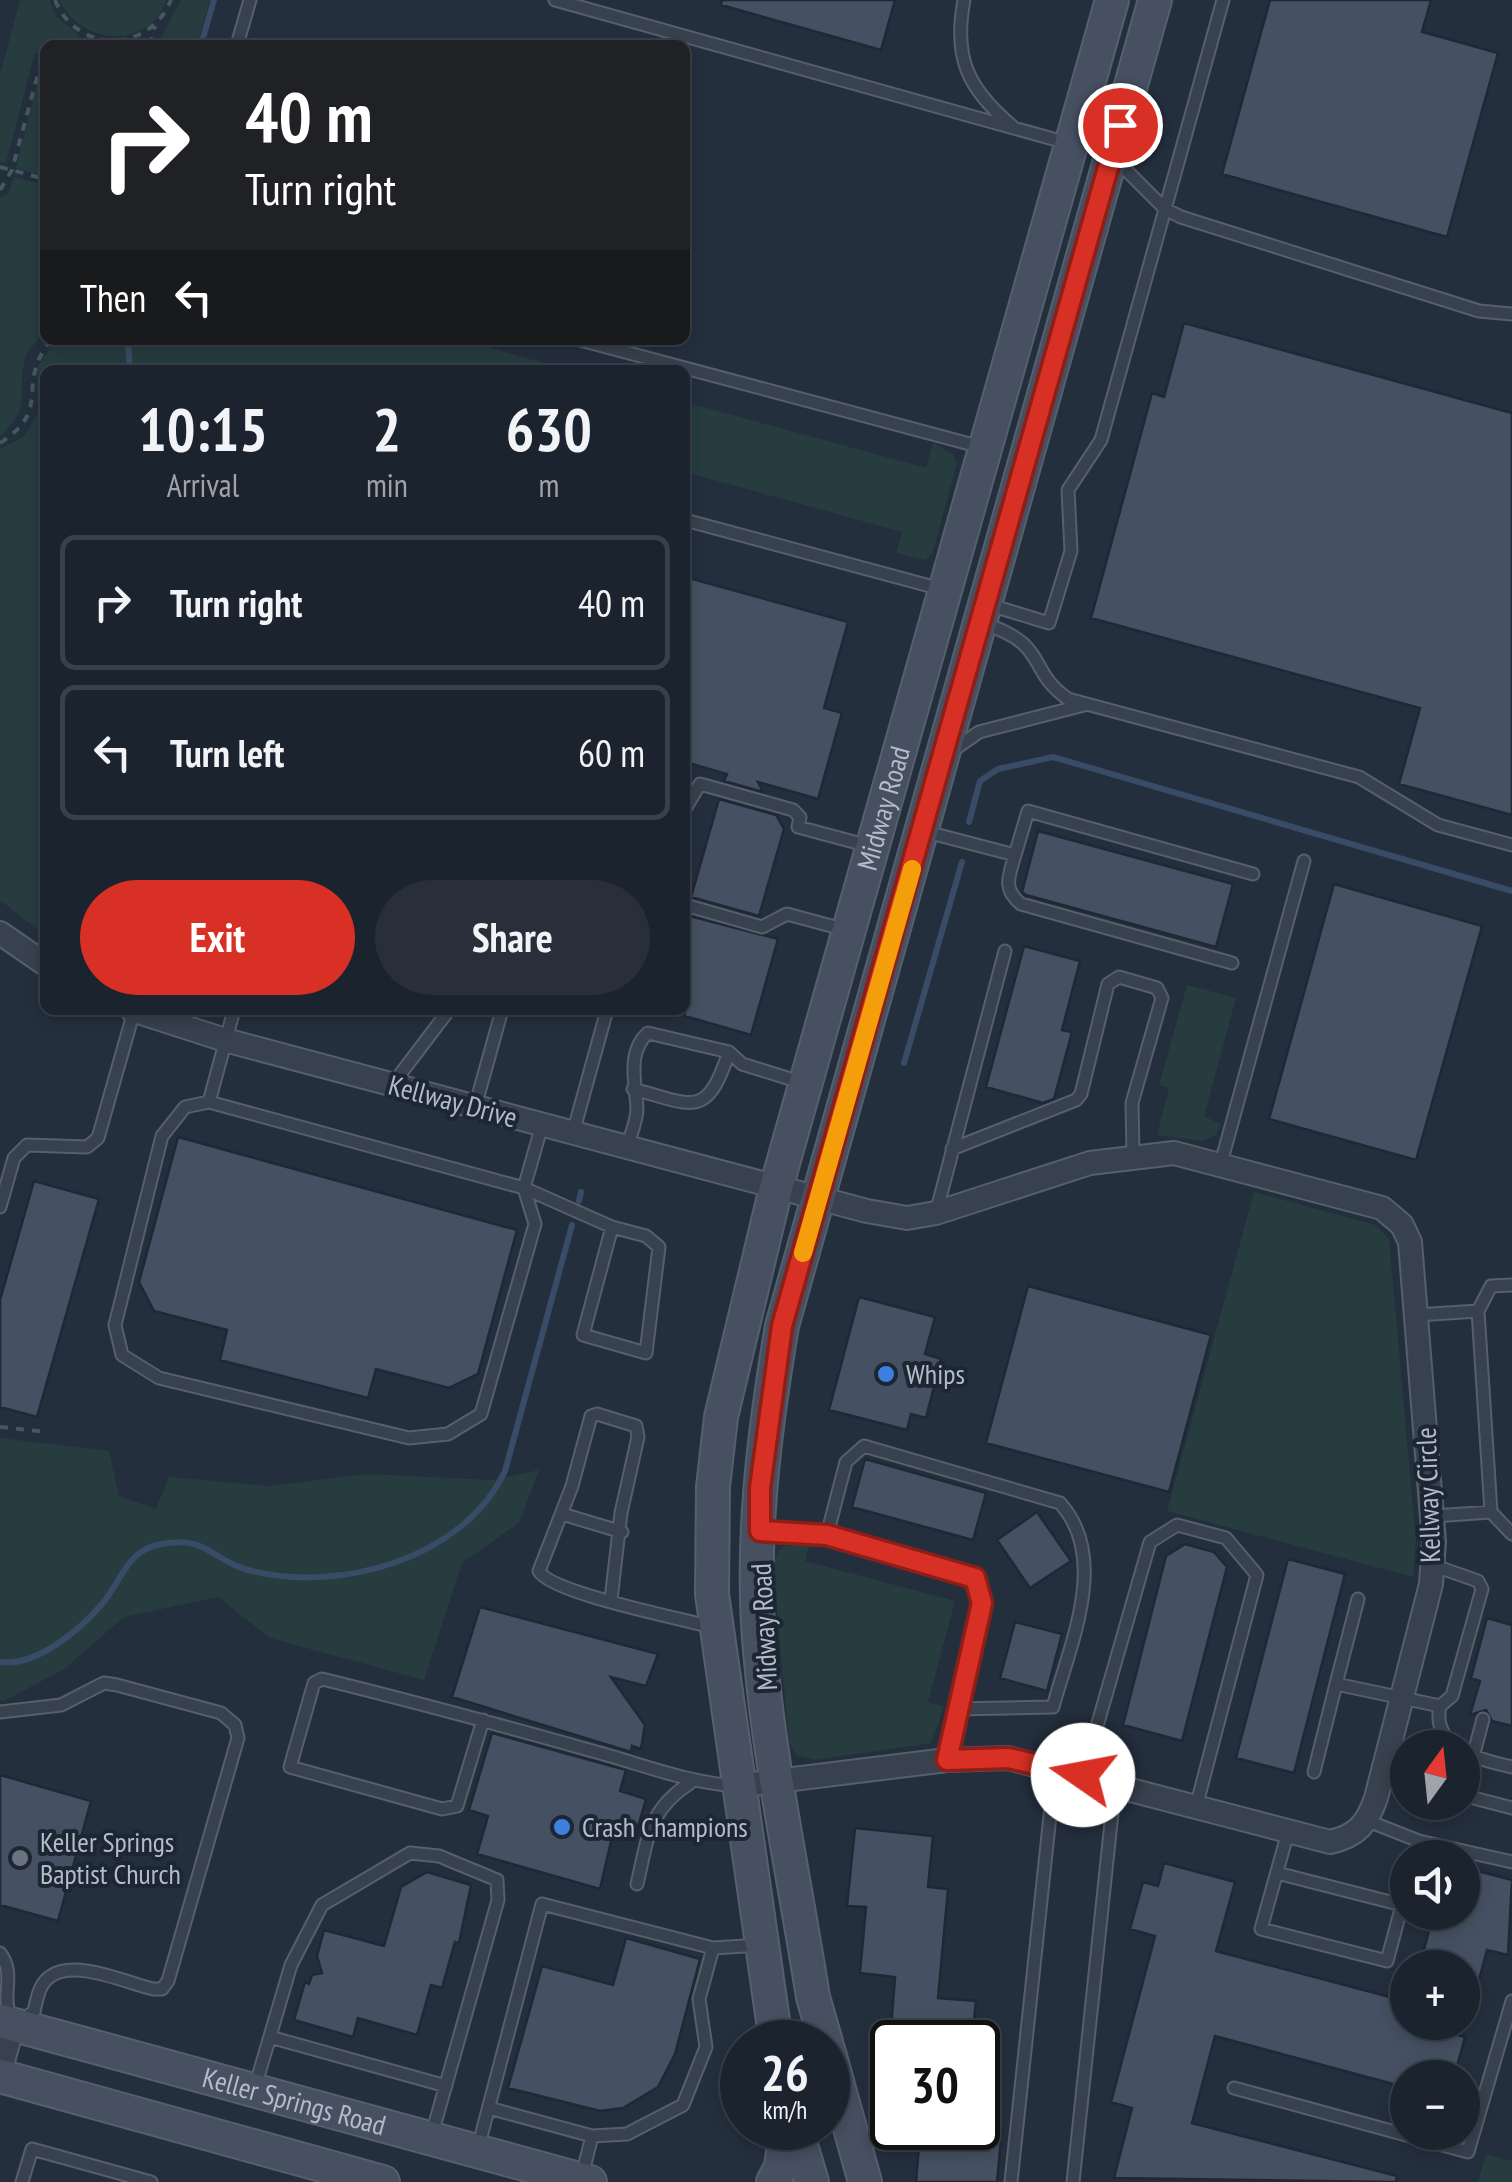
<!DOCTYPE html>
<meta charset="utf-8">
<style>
:root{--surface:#1b232e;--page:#282f3a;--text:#f1f3f6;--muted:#a0a4aa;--line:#39404a;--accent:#d93025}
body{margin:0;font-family:"PT Sans Narrow",sans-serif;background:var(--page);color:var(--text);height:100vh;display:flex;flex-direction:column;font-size:38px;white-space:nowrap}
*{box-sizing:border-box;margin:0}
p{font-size:32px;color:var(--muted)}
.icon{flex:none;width:55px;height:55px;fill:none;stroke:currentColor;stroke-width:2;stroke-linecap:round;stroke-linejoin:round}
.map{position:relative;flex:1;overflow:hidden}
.sheet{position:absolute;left:40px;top:365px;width:650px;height:650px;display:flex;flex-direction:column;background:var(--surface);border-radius:15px;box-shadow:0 5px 15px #0003,0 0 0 2px var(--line)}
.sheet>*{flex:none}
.hud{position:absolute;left:40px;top:40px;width:650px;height:305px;border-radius:15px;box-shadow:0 5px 15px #0003,0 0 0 2px var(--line);background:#202124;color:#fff;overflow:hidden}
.needle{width:65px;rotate:15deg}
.fabs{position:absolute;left:1390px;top:1730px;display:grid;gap:20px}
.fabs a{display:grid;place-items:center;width:90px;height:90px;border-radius:50%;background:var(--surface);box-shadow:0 5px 15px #0003,0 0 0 2px var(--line);font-size:50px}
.speed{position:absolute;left:720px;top:2020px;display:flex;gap:20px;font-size:50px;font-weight:700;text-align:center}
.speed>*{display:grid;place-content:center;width:130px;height:130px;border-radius:50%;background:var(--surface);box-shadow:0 5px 15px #0003,0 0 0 2px var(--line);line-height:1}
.speed small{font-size:25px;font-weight:400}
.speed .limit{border:5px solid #111;border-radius:15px;background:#fff;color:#111}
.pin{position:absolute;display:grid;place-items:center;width:85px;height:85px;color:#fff;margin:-42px;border:5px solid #fff;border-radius:50%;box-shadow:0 2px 10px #0007}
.me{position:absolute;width:110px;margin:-55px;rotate:282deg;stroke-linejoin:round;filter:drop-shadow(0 0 8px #0008)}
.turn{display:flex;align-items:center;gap:35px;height:210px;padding:0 40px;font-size:45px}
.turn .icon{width:130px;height:130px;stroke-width:2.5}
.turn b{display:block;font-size:70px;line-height:85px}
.then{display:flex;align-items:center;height:95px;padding:0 40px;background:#0003;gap:20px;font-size:38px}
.eta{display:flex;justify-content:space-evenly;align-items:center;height:170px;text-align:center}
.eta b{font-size:60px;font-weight:600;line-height:70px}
.action{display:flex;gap:20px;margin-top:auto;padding:20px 40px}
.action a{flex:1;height:115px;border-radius:60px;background:var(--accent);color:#fff;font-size:40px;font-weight:600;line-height:115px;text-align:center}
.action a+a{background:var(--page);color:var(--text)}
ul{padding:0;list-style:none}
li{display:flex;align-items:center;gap:30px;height:135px;margin:0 20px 15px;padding:0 20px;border:5px solid var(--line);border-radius:15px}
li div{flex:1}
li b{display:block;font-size:38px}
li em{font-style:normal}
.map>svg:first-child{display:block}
.green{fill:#263c3f}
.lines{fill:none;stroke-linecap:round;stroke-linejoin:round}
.stream{stroke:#394c67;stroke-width:6}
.building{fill:#455162;stroke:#1f2835;stroke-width:2.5}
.lane-casing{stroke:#565f6c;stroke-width:15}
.street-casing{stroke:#565f6c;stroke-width:26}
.secondary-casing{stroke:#565f6c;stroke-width:36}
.path{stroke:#44595c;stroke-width:4;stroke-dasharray:8 8;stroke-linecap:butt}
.lane{stroke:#38414e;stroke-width:11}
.street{stroke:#38414e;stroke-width:22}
.secondary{stroke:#465061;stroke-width:32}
.route-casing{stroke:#8d1f18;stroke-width:25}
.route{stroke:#d93025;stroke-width:18}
.slow{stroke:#f59e0b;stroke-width:18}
.shop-dot{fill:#3f7fe0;stroke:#1d2633;stroke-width:4}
.worship-dot{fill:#6b7280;stroke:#1d2633;stroke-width:4}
.labels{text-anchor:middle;stroke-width:8;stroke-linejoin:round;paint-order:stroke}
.street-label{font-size:28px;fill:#b4bcc9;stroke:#1d2633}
.poi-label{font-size:28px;fill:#b4bcc9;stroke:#1d2633;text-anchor:start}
</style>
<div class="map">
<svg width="1512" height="2182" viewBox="0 0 1512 2182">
<rect width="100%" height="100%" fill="#242f3e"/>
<path class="green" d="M20 0H49L57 17 79 35 76 45H45V56L35 53 6 163 0 162V75Z
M59 0H167C146 52 82 45 59 0Z
M181 0H210L197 45H157Z
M42 65 45 66V176L16 168Z
M14 177 45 185C45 231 51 281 45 327 43 339 28 346 25 359 16 395 33 407 0 436V197L8 194Z
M55 340H461L570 370H45V935L0 900V449L23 437 38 414 37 368Z
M685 402 926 468 933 443 953 454 957 463 932 555 925 560 896 553 902 532 685 472Z
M1187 985 1236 998 1204 1116 1220 1124 1217 1134 1203 1141 1157 1135 1169 1088 1159 1085Z
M1254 1192 1375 1225 1389 1239 1416 1541 1413 1577 1167 1511Z
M0 1438 109 1451 119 1496 156 1509 169 1477 270 1486 366 1474 493 1480 539 1470 519 1523 462 1563 424 1680 270 1638 218 1597 124 1617 64 1669 4 1701 0 1700Z
M809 1544 805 1561 955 1601 928 1702 944 1707 931 1743 814 1760 796 1755 789 1741 772 1560 783 1546Z
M1486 2154 1512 2161V2182H1478Z"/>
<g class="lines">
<path class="stream" d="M201 45 214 0
M128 340 130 370
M969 822 980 781 998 769 1053 757 1512 891
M904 1063 962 862
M579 1201 581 1192
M0 1662C36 1667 80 1630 102 1604 120 1584 126 1552 157 1545 209 1534 208 1559 248 1570 338 1594 464 1559 505 1471L572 1225"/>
</g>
<path class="building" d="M722 0H895L881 50 721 5Z
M1270 0H1431L1422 32 1498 53 1447 237 1222 174Z
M1184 323 1512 413V815L1399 784 1420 708 1091 618 1152 393 1164 397Z
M685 577 848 622 824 708 842 713 818 799 758 782 763 792 724 781 727 774 685 762Z
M719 799 776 815 784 829 759 916 691 897Z
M1038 831 1233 884 1216 947 1026 895 1022 892Z
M1334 884 1482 926 1416 1160 1269 1119Z
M686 915 778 939 751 1035 685 1016Z
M1024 946 1080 961 1062 1030 1072 1032 1054 1099 1043 1103 986 1087Z
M178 1137 517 1230 478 1374 449 1388 376 1369 368 1398 220 1360 227 1330 154 1311 139 1282Z
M34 1181 99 1199 37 1417 0 1407V1300Z
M1028 1286 1211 1335 1169 1492 986 1443Z
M859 1297 935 1317 925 1354 941 1359 926 1418 911 1414 907 1430 829 1410Z
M865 1459 986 1493 973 1540 852 1507Z
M1037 1512 1071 1561 1030 1588 997 1540Z
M1185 1544 1214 1552 1227 1567 1182 1741 1123 1725 1166 1556Z
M1288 1559 1345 1574 1294 1773 1236 1758Z
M480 1607 658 1654 646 1686 611 1677 645 1725 641 1749 632 1746 631 1752 452 1697Z
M1487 1618 1512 1625V1726L1492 1721 1486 1710 1470 1715 1480 1681 1471 1678Z
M1015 1622 1062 1634 1047 1691 1000 1678Z
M492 1733 626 1770 620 1791 646 1799 637 1830 615 1824 600 1889 477 1854 488 1816 469 1810Z
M0 1775 91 1801 58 1921 0 1905Z
M855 1828 933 1836 928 1887 948 1889 938 1998 976 2001 972 2042H890L895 1977 860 1973 866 1907 847 1906Z
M1164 1863 1235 1882 1216 1951 1401 2000 1396 2019 1465 2037 1454 2078H1408V2088L1215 2036 1192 2123 1397 2176 1396 2182 1114 2178 1132 2108 1111 2102 1155 1936 1130 1929 1143 1882 1158 1886Z
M1462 1867 1512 1880 1508 1955 1487 1950 1468 2021 1462 2020V1968H1419L1434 1912H1462Z
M427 1872 471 1885 459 1943 455 1942 442 1988 431 1985 417 2035 358 2018 353 2037 294 2020 305 1982 309 1984 312 1975 322 1973 317 1956 324 1930 384 1946 401 1887Z
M626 1938 700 1959 675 2054 658 2087 623 2108 600 2111 508 2088 542 1966 613 1985Z
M978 2126 1002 2128 997 2182H916L919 2146 899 2145 901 2128Z"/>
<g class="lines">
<defs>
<path id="lane" d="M555 0 1071 144
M964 0C953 58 968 89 1012 126
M237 45 250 0
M1114 158 1165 209 1181 217 1479 311 1512 314
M580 340 981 447
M685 520 941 589
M990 605 1049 623 1071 551 1068 490 1101 440 1223 0
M982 623C1051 645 1025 669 1068 699L1359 777 1438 825 1512 845
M952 751 979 732 1084 705
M685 809 700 784 793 810 800 817 798 827 869 846
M923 831 1015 855C1009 876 1002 889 1021 904L1232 963
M1015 855 1028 811 1253 874
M685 905 762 927 787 914 846 930
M392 1085 449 1010
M633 1089C694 1105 706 1120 729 1052
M209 1102 524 1188 535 1224 481 1414 448 1434 409 1438 159 1378 122 1355 115 1325 162 1136 185 1107 209 1102 234 1010
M475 1107 502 1010
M542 1125 524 1188 612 1227 583 1335 646 1353 659 1247 646 1236 612 1227
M573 1133 607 1010
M627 1148C630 1136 637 1121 637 1109 636 1084 626 1052 648 1033L729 1052 742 1064 803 1083
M952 1149 1076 1100 1081 1094 1108 984 1119 977 1157 988 1162 998 1132 1103 1133 1155
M1221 1163 1304 861
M0 1207 14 1158 27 1145 87 1147 98 1138 134 1011
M936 1213 1005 951
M1478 1311 1491 1512
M1417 1315 1478 1311 1491 1286 1512 1285
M562 1514 622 1532
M1434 1516 1491 1512 1512 1534
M760 1531 827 1535 975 1578 982 1603 947 1760
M827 1535 846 1462 864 1446 1060 1503C1110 1558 1070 1644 1053 1707L957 1709
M1358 1599 1336 1684 1440 1706 1452 1696 1482 1589 1478 1581 1432 1565
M611 1600 621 1513 638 1437 636 1426 597 1414 591 1416 572 1486 539 1571C550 1593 683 1619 712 1627
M1440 1706C1431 1748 1478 1759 1512 1767
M0 1712 61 1705 104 1683 117 1685 221 1713 235 1725 238 1738 168 1981 162 1989H153C127 1983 75 1959 51 1976 39 1983 37 1999 34 2012L21 2020
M483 1720 457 1806 442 1809 290 1767 314 1683 322 1679C412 1701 500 1725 589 1750 642 1764 683 1782 737 1786
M1473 1757 1483 1719
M1314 1772 1336 1684
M1083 1775 1150 1542 1177 1525 1226 1538 1257 1575 1196 1807
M1462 1795 1512 1808
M1368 1821 1419 1841 1414 1858
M1288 1832 1261 1929 1387 1961 1408 1883
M1419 1841 1512 1862
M1277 1873 1402 1905
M637 1884C648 1838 648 1810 690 1783
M0 1953C16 1974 1 1994 10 2016
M270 2037 446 2086
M255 2087 291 1965 322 1905 410 1853 439 1856 497 1880 498 1900 432 2134
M1234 2088 1468 2152 1512 2001
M489 2108 592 2136 627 2134 683 2105 706 2047 699 1999 713 1948
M478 2148 542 1904 713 1948 760 1945
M582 2176 592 2136
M22 2182 32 2149 151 2182
M1011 2182 1055 1769
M1073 2182 1115 1785"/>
<path id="street" d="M0 933 45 964
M132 1010 225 1040 867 1211 907 1218 936 1213 1090 1163 1174 1153 1382 1208 1402 1225 1410 1242 1434 1542 1431 1584 1376 1798C1367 1824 1357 1836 1330 1842L1008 1758 947 1760 737 1786
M0 2072 13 2025"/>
<g id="secondary">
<path id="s1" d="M0 2021 590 2182"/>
<path id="s2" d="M776 2042 712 1594 713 1487 721 1417 776 1188 1112 0"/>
<path d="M826 2042 813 1997C795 1882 770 1767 760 1651 750 1543 764 1433 782 1326L1155 0"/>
<path d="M828 2049 865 2182"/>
<path d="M0 2076 383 2182"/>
<path d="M796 2128 812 2182"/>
<path d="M773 2182 781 2167 786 2128"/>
</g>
</defs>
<use href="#lane" class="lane-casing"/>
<use href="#street" class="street-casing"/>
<use href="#secondary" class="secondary-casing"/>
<path class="path" d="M55 0C77 54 149 54 171 0
M150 45 155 26
M0 167 45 179
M0 190 12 170 42 59 45 60
M0 443C54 409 14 386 51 340
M0 1427 47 1432"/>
<use href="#lane" class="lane"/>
<use href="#street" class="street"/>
<use href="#secondary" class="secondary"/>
</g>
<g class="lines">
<defs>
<path id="route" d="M1083 1775 1008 1758 947 1760 982 1603 975 1578 827 1535 760 1531V1488L782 1326 1120 125"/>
</defs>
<use href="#route" class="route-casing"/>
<use href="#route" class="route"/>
<path class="slow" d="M803 1253 912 869"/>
</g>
<g class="shop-dot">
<circle cx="886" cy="1374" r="10"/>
<circle cx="562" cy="1827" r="10"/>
</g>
<circle class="worship-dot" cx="20" cy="1858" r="10"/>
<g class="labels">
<g class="street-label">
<text dy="10" stroke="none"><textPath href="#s2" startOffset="1260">Midway Road</textPath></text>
<text transform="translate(453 1101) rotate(15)" y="10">Kellway Drive</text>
<text transform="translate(1428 1495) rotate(-92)" y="10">Kellway Circle</text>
<text transform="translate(764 1627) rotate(-93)" y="10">Midway Road</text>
<text dy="10" stroke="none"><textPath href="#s1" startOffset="305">Keller Springs Road</textPath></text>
</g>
<g class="poi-label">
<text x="906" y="1384">Whips</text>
<text x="582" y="1837">Crash Champions</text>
<text x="40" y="1852">Keller Springs<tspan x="40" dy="32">Baptist Church</tspan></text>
</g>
</g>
</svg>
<div class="fabs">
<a><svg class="needle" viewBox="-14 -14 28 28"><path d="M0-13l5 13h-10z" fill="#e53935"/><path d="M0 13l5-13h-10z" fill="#a0a4aa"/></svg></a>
<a><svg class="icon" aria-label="sound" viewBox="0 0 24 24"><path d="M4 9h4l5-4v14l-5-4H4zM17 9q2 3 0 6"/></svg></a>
<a>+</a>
<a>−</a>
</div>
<div class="speed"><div>26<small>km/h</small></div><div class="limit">30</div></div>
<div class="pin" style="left:1120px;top:125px;background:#d93025"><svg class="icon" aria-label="arrive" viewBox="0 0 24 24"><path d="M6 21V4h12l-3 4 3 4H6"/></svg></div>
<svg class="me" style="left:1083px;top:1775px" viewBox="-20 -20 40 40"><circle r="19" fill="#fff"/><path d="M0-13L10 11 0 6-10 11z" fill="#d93025"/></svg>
<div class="hud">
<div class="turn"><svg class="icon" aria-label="right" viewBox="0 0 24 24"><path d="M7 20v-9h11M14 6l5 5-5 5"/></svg><div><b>40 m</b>Turn right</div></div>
<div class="then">Then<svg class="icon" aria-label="left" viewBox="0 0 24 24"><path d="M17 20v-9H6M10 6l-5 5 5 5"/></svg></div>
</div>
<section class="sheet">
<div class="eta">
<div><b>10:15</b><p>Arrival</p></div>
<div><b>2</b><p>min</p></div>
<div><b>630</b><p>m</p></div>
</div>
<ul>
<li><svg class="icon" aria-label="right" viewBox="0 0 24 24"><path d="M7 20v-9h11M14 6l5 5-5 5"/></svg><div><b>Turn right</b></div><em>40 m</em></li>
<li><svg class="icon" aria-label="left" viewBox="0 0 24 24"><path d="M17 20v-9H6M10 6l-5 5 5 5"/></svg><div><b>Turn left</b></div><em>60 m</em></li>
</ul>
<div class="action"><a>Exit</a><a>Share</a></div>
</section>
</div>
